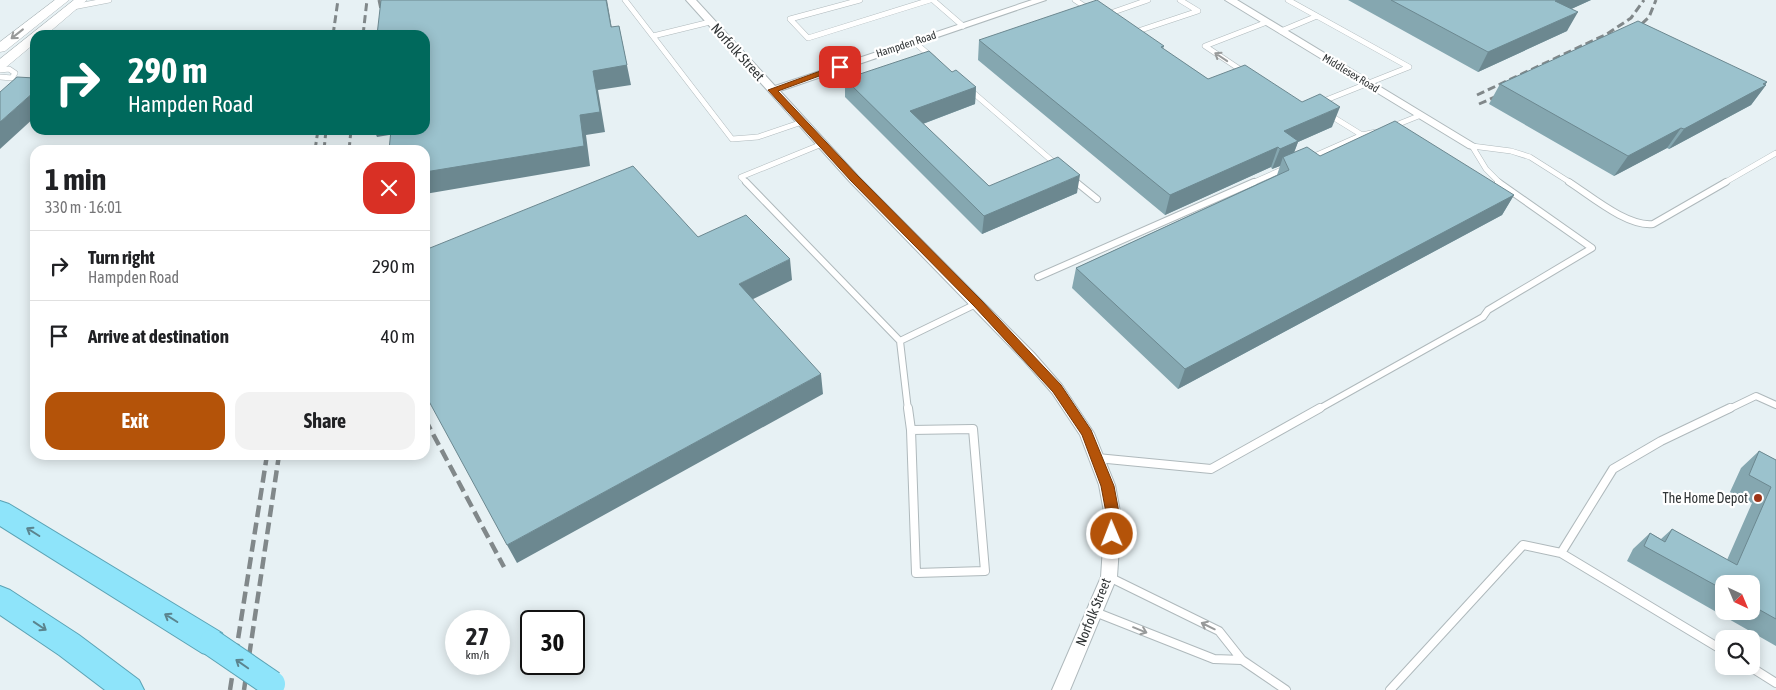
<!DOCTYPE html>
<meta charset="utf-8">
<style>
:root{--surface:#fff;--page:#f2f2f2;--text:#202124;--muted:#757577;--line:#e0e0e0;--accent:#b45309}
body{margin:0;font-family:"Asap Condensed",sans-serif;background:var(--page);color:var(--text);height:100vh;display:flex;flex-direction:column;font-size:19px;white-space:nowrap}
*{box-sizing:border-box;margin:0}
p{font-size:16px;color:var(--muted)}
.icon{flex:none;width:28px;height:28px;fill:none;stroke:currentColor;stroke-width:2;stroke-linecap:round;stroke-linejoin:round}
.map{position:relative;flex:1;overflow:hidden}
.drawer{position:absolute;left:30px;top:145px;width:400px;height:315px;display:flex;flex-direction:column;background:var(--surface);border-radius:15px;box-shadow:0 2px 12px #0003}
.drawer>*{flex:none}
.top-card{position:absolute;left:30px;top:30px;width:400px;height:105px;border-radius:15px;box-shadow:0 2px 12px #0003;background:#00695c;color:#fff;overflow:hidden}
.needle{width:32px;rotate:136deg}
.tools{position:absolute;left:1715px;top:575px;display:grid;gap:10px}
.tools a{display:grid;place-items:center;width:45px;height:45px;border-radius:10px;background:var(--surface);box-shadow:0 2px 12px #0003;font-size:25px}
.speed{position:absolute;left:445px;top:610px;display:flex;gap:10px;font-size:25px;font-weight:700;text-align:center}
.speed>*{display:grid;place-content:center;width:65px;height:65px;border-radius:50%;background:var(--surface);box-shadow:0 2px 12px #0003;line-height:1}
.speed small{font-size:12px;font-weight:400}
.speed .limit{border:2px solid #111;border-radius:8px;background:#fff;color:#111}
.pin{position:absolute;display:grid;place-items:center;width:42px;height:42px;color:#fff;margin:-21px;border-radius:10px;box-shadow:0 2px 8px #0006}
.me{position:absolute;width:55px;margin:-28px;rotate:359deg;stroke-linejoin:round;filter:drop-shadow(0 0 4px #0008)}
.turn{display:flex;align-items:center;gap:18px;height:105px;padding:0 15px;font-size:22px}
.turn .icon{width:65px;height:65px;stroke-width:2.5}
.turn b{display:block;font-size:35px;line-height:42px}
.round{display:grid;place-items:center;flex:none;width:52px;height:52px;border-radius:15px;background:var(--page)}
.overview{display:flex;align-items:center;justify-content:space-between;height:85px;padding:0 15px}
h1{font-size:30px;font-weight:700;line-height:38px}
.cta{display:flex;gap:10px;margin-top:auto;padding:10px 15px}
.cta a{flex:1;height:58px;border-radius:15px;background:var(--accent);color:#fff;font-size:20px;font-weight:700;line-height:58px;text-align:center}
.cta a+a{background:var(--page);color:var(--text)}
ul{padding:0;list-style:none}
li{display:flex;align-items:center;gap:15px;height:70px;padding:0 15px;border-top:1px solid var(--line)}
li div{flex:1}
li b{display:block;font-size:19px}
li em{font-style:normal}
.map>svg:first-child{display:block}
.lines{fill:none;stroke-linecap:round;stroke-linejoin:round}
.service-far2-casing{stroke:#afb9bc;stroke-width:6}
.service-far1-casing{stroke:#afb9bc;stroke-width:8}
.service-casing{stroke:#afb9bc;stroke-width:10}
.minor-casing{stroke:#afb9bc;stroke-width:2}
.tertiary-casing{stroke:#afb9bc;stroke-width:1}
.trunk-casing{stroke:#5ba3b5;stroke-width:2}
.service-far2{stroke:#fff;stroke-width:5}
.service-far1{stroke:#fff;stroke-width:6}
.service{stroke:#fff;stroke-width:8}
.minor{fill:#fff;fill-rule:evenodd}
.tertiary{fill:#fff;fill-rule:evenodd}
.trunk{fill:#8ee4fa;fill-rule:evenodd}
.rail-far1{stroke:#81888a;stroke-width:3;stroke-dasharray:8 4;stroke-linecap:butt}
.rail{stroke:#81888a;stroke-width:4.5;stroke-dasharray:12 5.5;stroke-linecap:butt}
.trunk-bridge-casing{stroke:#5ba3b5;stroke-width:28;stroke-linecap:butt}
.trunk-bridge{stroke:#8ee4fa;stroke-width:26}
.wall{fill:#85a7b0;fill-rule:evenodd}
.shaded-wall{fill:#6c8890}
.building{fill:#9bc2cd;stroke:#6c8890}
.oneway{stroke:#989a9a}
.oneway2{stroke:#5b848e}
.route{fill:#b45309;stroke:#753606}
.poi-dot{fill:#9d3518;stroke:#fff;stroke-width:2}
.labels{text-anchor:middle;stroke-width:4.5;stroke-linejoin:round;paint-order:stroke}
.far-street-label{font-size:11px;fill:#313536;stroke:#fff}
.street-label{font-size:14px;fill:#313536;stroke:#fff}
.poi-label{font-size:14px;fill:#313536;stroke:#fff;text-anchor:end}
</style>
<div class="map">
<svg width="1776" height="690" viewBox="0 0 1776 690">
<rect width="100%" height="100%" fill="#e7f1f4"/>
<g class="lines">
<defs>
<path id="service-far2" d="M625 0 732 139 758 137 802 122
M860 0 790 19 808 38 930 0
M933 0 963 26
M1075 0 1090 10
M1288 0 1409 67 1321 102
M73 7 109 0
M1105 15 1148 0
M1281 31 1317 16
M1132 33 1198 11 1180 0
M653 36 710 22
M914 42 933 58
M0 70 9 69 15 73 12 78 0 77
M1244 72 1205 46 1267 22
M969 89 1058 166
M1328 114 1362 135 1376 132
M1391 127 1421 115
M1472 146 1511 151 1530 157 1571 183
M1472 146 1486 169 1500 183
M1310 158 1362 135
M1071 178 1077 183
M747 183 741 177 822 144
M1252 183 1286 168
M1724 183 1776 153"/>
<path id="service-far1" d="M746 182 900 341 978 303
M1076 182 1097 199
M1569 182C1591 196 1627 227 1653 224L1726 182
M1038 277 1254 182
M900 341 908 410
M1317 410 1483 317 1488 310 1592 248 1498 182
M1727 410 1756 396 1776 405"/>
<path id="service" d="M908 408 911 430
M973 429 985 571 916 573 911 430Z
M1097 458 1211 469 1320 408
M1561 553 1724 651
M1109 577 1219 631 1242 660 1286 690
M1095 612 1214 659 1242 660
M1749 666 1776 683
M1390 690 1523 545 1561 553 1613 469 1661 441 1730 408"/>
<path id="minor" d="M686 0H696L775 86 1032 0H1046L780 91 858 176 1034 353 1062 385 1094 433 1115 485 1121 517 1117 577 1070 690H1052L1101 577 1105 517 1099 485 1080 435 1052 393 1024 361 850 182Z
M1225 0H1237L1478 146 1472 149 1468 148Z"/>
<path id="tertiary" d="M55 0H69L5 51 0 52V42Z
M74 0H87L46 35H35V43L5 68 0 69V59Z"/>
<path id="trunk" d="M0 501 9 504 222 633 226 643 222 653 212 656 202 653 0 526Z
M0 586 10 590 79 635 139 680 144 690H105L59 655 0 615Z"/>
</defs>
<use href="#service-far2" class="service-far2-casing"/>
<use href="#service-far1" class="service-far1-casing"/>
<use href="#service" class="service-casing"/>
<use href="#minor" class="minor-casing"/>
<use href="#tertiary" class="tertiary-casing"/>
<use href="#trunk" class="trunk-casing"/>
<use href="#service-far2" class="service-far2"/>
<use href="#service-far1" class="service-far1"/>
<use href="#service" class="service"/>
<use href="#minor" class="minor"/>
<use href="#tertiary" class="tertiary"/>
<use href="#trunk" class="trunk"/>
<path class="rail-far1" d="M379 0 382 14 381 35
M1633 32 1649 17 1656 0
M333 35 338 0
M363 35 367 0
M1477 95 1607 34 1631 18 1644 0
M1479 104 1504 93
M315 150 318 130
M324 150 326 130
M349 150 351 130"/>
<path class="rail" d="M425 419 504 567
M230 690 267 455
M244 690 279 455"/>
<defs>
<path id="trunk-bridge" d="M212 643 272 684"/>
</defs>
<use href="#trunk-bridge" class="trunk-bridge-casing"/>
<use href="#trunk-bridge" class="trunk-bridge"/>
</g>
<path class="wall" d="M1348 0H1591L1571 9 1567 31 1478 72Z
M979 40 1164 46 1163 49 1208 79 1332 127 1298 142 1294 152 1320 156 1514 195 1502 215 1178 389 1072 288 1076 268 1277 175 1280 166 1272 169 1271 167 1165 215 978 60Z
M952 72 976 87 975 104 923 124 989 186 1077 193 982 234 845 97V79Z
M1767 82 1765 85H1766L1751 105 1669 149 1667 148 1614 176 1489 104 1500 84Z
M1759 451 1776 460V646L1627 561 1633 549 1650 533 1661 539 1672 529 1727 560 1752 503 1730 492 1741 468ZM1724 584H1751V611H1724Z"/>
<path class="shaded-wall" d="M606 0H607L615 46 611 27Z
M1558 0H1591L1545 21 1555 1Z
M1578 12 1567 31 1478 72 1488 52Z
M619 26 631 85 598 90 605 132 586 135 590 166 425 194V172L593 71Z
M1767 82 1763 87 1766 85 1751 105 1669 149 1684 129Z
M976 87 975 104 909 129 910 111Z
M35 91V117L0 149V122Z
M1340 107 1332 127 1298 142 1291 161 1283 157 1280 166 1272 169 1280 149 1278 147 1271 167 1165 215 1170 195 1284 131Z
M1681 128 1667 148 1614 176 1628 156Z
M374 130H400L401 133 377 137Z
M1080 175 1077 193 982 234 984 216Z
M1514 195 1502 215 1178 389 1185 369Z
M790 259 792 280 743 304 739 284Z
M821 374 823 394 517 563 507 545Z"/>
<path class="building" d="M381 0H606L611 27 619 26 627 65 593 71 600 112 580 115 584 146 425 172V150H389L391 130H425V35H377Z
M1097 0 1164 46 1161 47 1208 79 1245 65 1302 102 1320 94 1340 107 1284 131 1298 141 1280 149 1278 147 1170 195 979 40Z
M1391 0H1558L1555 1 1578 12 1488 52Z
M1638 21 1767 82 1763 84 1766 85 1684 129 1681 128 1628 156 1500 84Z
M929 51 952 72 956 70 976 87 910 111 989 186 1058 157 1080 175 984 216 845 79Z
M17 77 35 78V91L0 122V92Z
M1395 121 1514 195 1185 369 1076 268 1289 170 1283 157 1307 147 1320 156Z
M633 166 698 237 746 215 790 259 739 284 821 374 507 545 425 394V250Z
M1759 451 1776 460V619L1751 605V584H1724V590L1644 546 1650 533 1665 542 1672 529 1737 565 1771 487 1749 475Z"/>
<defs><path id="oneway-shaft" d="M-6 0H5M1.5-3L5.5 0L1.5 3" fill="none" stroke-width="1.6" stroke-linecap="round" stroke-linejoin="round" transform="scale(1.25)"/></defs>
<g class="oneway">
<use href="#oneway-shaft" transform="translate(17 34) rotate(142)"/>
<use href="#oneway-shaft" transform="translate(1221 57) rotate(-146)"/>
<use href="#oneway-shaft" transform="translate(1208 626) rotate(-154)"/>
<use href="#oneway-shaft" transform="translate(1140 630) rotate(22)"/>
</g>
<g class="oneway2">
<use href="#oneway-shaft" transform="translate(33 532) rotate(-148)"/>
<use href="#oneway-shaft" transform="translate(171 618) rotate(-148)"/>
<use href="#oneway-shaft" transform="translate(40 626) rotate(34)"/>
<use href="#oneway-shaft" transform="translate(242 664) rotate(-145)"/>
</g>
<path class="route" d="M837 65 844 67 778 91 858 176 982 301 1061 385 1091 430 1114 486 1120 518 1117 538 1112 539 1107 538 1105 534 1107 518 1101 486 1082 435 1053 392 974 306 851 181 768 90Z"/>
<circle class="poi-dot" cx="1758" cy="498" r="5"/>
<g class="labels">
<g class="far-street-label">
<text transform="translate(906 44) rotate(-18)" y="4">Hampden Road</text>
<text transform="translate(1351 73) rotate(31)" y="4">Middlesex Road</text>
</g>
<g class="street-label">
<text transform="translate(738 52) rotate(48)" y="5">Norfolk Street</text>
<text transform="translate(1093 612) rotate(-68)" y="5">Norfolk Street</text>
</g>
<g class="poi-label">
<text x="1748" y="503">The Home Depot</text>
</g>
</g>
</svg>
<div class="tools">
<a><svg class="needle" viewBox="-14 -14 28 28"><path d="M0-13l5 13h-10z" fill="#e53935"/><path d="M0 13l5-13h-10z" fill="#757577"/></svg></a>
<a><svg class="icon" aria-label="search" viewBox="0 0 24 24"><circle cx="10" cy="10" r="6"/><path d="M15 15l6 6"/></svg></a>
</div>
<div class="speed"><div>27<small>km/h</small></div><div class="limit">30</div></div>
<div class="pin" style="left:840px;top:67px;background:#d93025"><svg class="icon" aria-label="arrive" viewBox="0 0 24 24"><path d="M6 21V4h12l-3 4 3 4H6"/></svg></div>
<svg class="me" style="left:1112px;top:534px" viewBox="-20 -20 40 40"><circle r="17" fill="#b45309" stroke="#fff" stroke-width="3"/><path d="M0-11L8 9 0 5-8 9z" fill="#fff"/></svg>
<div class="top-card">
<div class="turn"><svg class="icon" aria-label="right" viewBox="0 0 24 24"><path d="M7 20v-9h11M14 6l5 5-5 5"/></svg><div><b>290 m</b>Hampden Road</div></div>
</div>
<section class="drawer">
<div class="overview"><div><h1>1 min</h1><p>330 m · 16:01</p></div><a class="round" style="background:#d93025;color:#fff"><svg class="icon" aria-label="close" viewBox="0 0 24 24"><path d="M6 6l12 12M18 6L6 18"/></svg></a></div>
<ul>
<li><svg class="icon" aria-label="right" viewBox="0 0 24 24"><path d="M7 20v-9h11M14 6l5 5-5 5"/></svg><div><b>Turn right</b><p>Hampden Road</p></div><em>290 m</em></li>
<li><svg class="icon" aria-label="arrive" viewBox="0 0 24 24"><path d="M6 21V4h12l-3 4 3 4H6"/></svg><div><b>Arrive at destination</b></div><em>40 m</em></li>
</ul>
<div class="cta"><a>Exit</a><a>Share</a></div>
</section>
</div>
